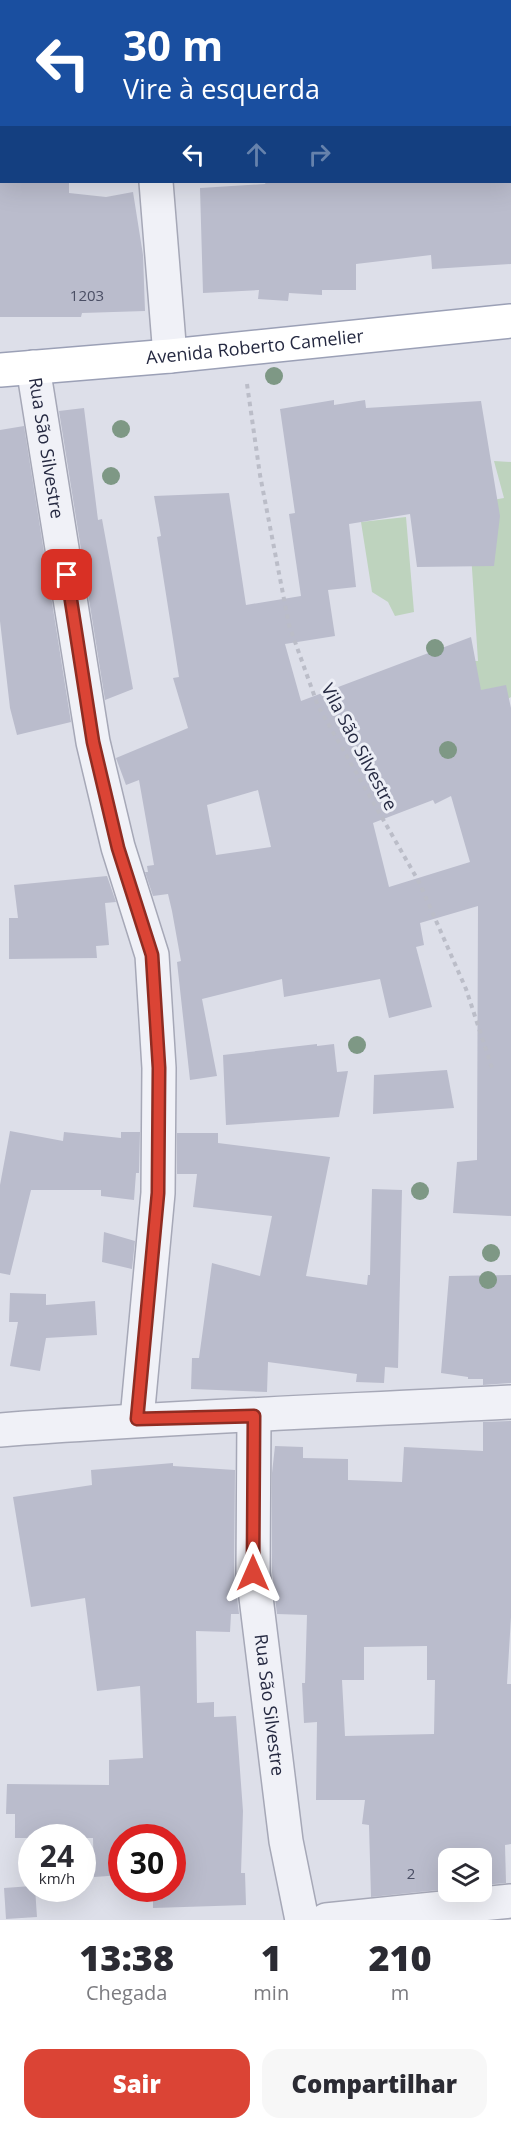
<!DOCTYPE html>
<html lang="pt">
<meta charset="utf-8">
<style>
:root{--surface:#fff;--page:#f7f7f7;--text:#2b2b33;--muted:#7c7c81;--accent:#db4435}
body{margin:0;font-family:"Open Sans",sans-serif;background:var(--page);color:var(--text);height:100vh;display:flex;flex-direction:column;font-size:22px;white-space:nowrap}
*{box-sizing:border-box;margin:0}
p{font-size:20px;color:var(--muted)}
.icon{flex:none;width:33px;height:33px;fill:none;stroke:currentColor;stroke-width:2;stroke-linecap:round;stroke-linejoin:round}
.map{position:relative;height:1920px;overflow:hidden}
.side{display:flex;flex-direction:column;background:var(--surface);flex:1}
.side>*{flex:none}
.guide{position:absolute;left:0px;top:0px;width:512px;height:183px;box-shadow:0 6px 24px #0002;background:#1a4fa0;color:#fff;overflow:hidden}
.tools{position:absolute;left:438px;top:1848px;display:grid;gap:12px}
.tools a{display:grid;place-items:center;width:54px;height:54px;border-radius:12px;background:var(--surface);box-shadow:0 6px 24px #0002;font-size:30px}
.speed{position:absolute;left:18px;top:1824px;display:flex;gap:12px;font-size:30px;font-weight:700;text-align:center}
.speed>*{display:grid;place-content:center;width:78px;height:78px;border-radius:50%;background:var(--surface);box-shadow:0 6px 24px #0002;line-height:1}
.speed small{font-size:15px;font-weight:400}
.speed .limit{border:9px solid #d22;background:#fff;color:#111}
.pin{position:absolute;display:grid;place-items:center;width:51px;height:51px;color:#fff;margin:-26px;border-radius:12px;box-shadow:0 3px 9px #0006}
.me{position:absolute;width:66px;margin:-33px;rotate:0deg;stroke-linejoin:round;filter:drop-shadow(0 0 4px #0008)}
.turn{display:flex;align-items:center;gap:21px;height:126px;padding:0 24px;font-size:27px}
.turn .icon{width:78px;height:78px;stroke-width:2.5}
.turn b{display:block;font-size:42px;line-height:51px}
.lanes{display:flex;align-items:center;height:57px;padding:0 24px;background:#0003;justify-content:center;gap:30px;direction:ltr}
.lanes .off{opacity:.35}
.eta{display:flex;justify-content:space-evenly;align-items:center;height:102px;text-align:center}
.eta b{font-size:36px;font-weight:800;line-height:42px}
.cta{display:flex;gap:12px;margin-top:auto;padding:12px 24px}
.cta a{flex:1;height:69px;border-radius:18px;background:var(--accent);color:#fff;font-size:24px;font-weight:800;line-height:69px;text-align:center}
.cta a+a{background:var(--page);color:var(--text)}
.map>svg:first-child{display:block}
.green{fill:#bed3be}
.building{fill:#babccc;fill-rule:evenodd}
.lines{fill:none;stroke-linecap:round;stroke-linejoin:round}
.minor-casing{stroke:#a6a8b7;stroke-width:36}
.major-casing{stroke:#9ba0b6;stroke-width:36}
.path{stroke:#bbbdc8;stroke-width:4;stroke-dasharray:4.5 4.5;stroke-linecap:butt}
.minor{stroke:#f0f1f7;stroke-width:33}
.major{stroke:#fff;stroke-width:33}
.tree{fill:#7e9885}
.route-casing{stroke:#8e2c22;stroke-width:15}
.route{stroke:#db4435;stroke-width:10}
.labels{text-anchor:middle;stroke-width:6;stroke-linejoin:round;paint-order:stroke}
.number-label{font-size:15px;fill:#4a4e64}
.street-label{font-size:18px;fill:#252941;stroke:#edeff6}
</style>
<div class="map">
<svg width="511" height="1920" viewBox="0 0 511 1920">
<rect width="100%" height="100%" fill="#dddfe9"/>
<path class="green" d="M494 461 511 462V697L484 715 449 661H478L471 553 470 504 504 498Z
M406 517 414 612 395 616 388 602 372 592 361 522Z"/>
<path class="building" d="M0 182H69V193L106 197 133 192 143 255 145 311 82 313 81 317H0Z
M266 182H511V264L432 269 431 255 356 264V290H322V295L289 293 288 301 258 299 259 290 203 293 200 188 265 184Z
M334 400V405L365 400 366 408 481 401 500 516 494 566 417 567 410 514 349 524 356 587 328 590 335 636 285 644 301 701 471 637 481 690 506 685 511 708V1216L453 1213 457 1162 477 1160 478 906 420 923 424 945 416 947 432 1007 389 1018 380 979 284 997 282 979 202 999 217 1076 190 1080 177 962 181 961 172 911 168 894 153 896 145 872H148L147 866 154 865 139 780 126 785 116 758 188 728 173 678 179 677 157 537 161 536 154 496 229 493 246 605 301 596 289 514 295 513 280 409ZM258 790 271 847 216 855 207 805ZM451 796 470 862 389 887 373 823 433 800 435 804Z
M84 408 98 520 102 519 133 689 105 700 59 411Z
M24 426 71 722 17 735 10 708 0 621V430Z
M107 876 116 902 105 903 109 945 96 946 97 958 9 959V918H18L14 885Z
M317 1044V1046L334 1044 337 1072 348 1071 339 1117 226 1125 223 1055Z
M447 1070 454 1108 373 1114 374 1075Z
M10 1131 63 1141 64 1132 121 1138V1132H140L139 1173H136L134 1200 101 1196V1190H31L10 1275 0 1273V1185Z
M177 1133H218V1143L330 1157 306 1276 367 1285 368 1275H370L372 1189 402 1190 398 1368 385 1367 384 1383 356 1382 357 1374 268 1362 267 1392 191 1389 192 1358H199L212 1263 260 1276 272 1216 193 1207 197 1174H177Z
M104 1232 135 1241 132 1269 102 1262Z
M511 1275V1383L483 1385V1379H468V1377L441 1373 449 1276Z
M10 1293 46 1294V1305L95 1301 97 1335 46 1338 40 1371 10 1366 18 1322H9Z
M511 1421V1617L507 1684H511V1844L505 1845 506 1883 482 1885V1858H448V1889L371 1897 369 1825 362 1824 365 1800H316L317 1722 304 1723 302 1683H305L307 1615 277 1614 272 1572V1473L275 1446 303 1447V1458L348 1459V1480L402 1482 404 1447 483 1451V1422ZM427 1646V1680H435L434 1734 345 1736 342 1680H364V1647Z
M173 1463V1466L235 1470 234 1573 239 1614H231L230 1632 196 1631 197 1703 214 1702V1717L236 1716 243 1811 241 1873H245L246 1905 153 1908V1888H172V1838H122V1875L94 1877 93 1838H15V1814H6L7 1784 109 1785V1760L143 1758 140 1686 97 1691 85 1598 31 1607 13 1497 92 1485 91 1470Z
M32 1886V1888H35L37 1917 6 1919 4 1888Z"/>
<g class="lines">
<defs>
<g id="minor">
<path d="M141 0V2"/>
<path d="M156 182 170 356"/>
<path id="s1" d="M33 367 93 742 118 847 152 955 159 1068 158 1193 137 1419"/>
<path id="s2" d="M254 1416 253 1573 286 1841 302 1920"/>
<path d="M0 1430C170 1417 341 1411 511 1402"/>
<path d="M326 1920 511 1901"/>
</g>
<g id="major">
<path id="s3" d="M0 370 170 356 511 321"/>
</g>
</defs>
<use href="#minor" class="minor-casing"/>
<use href="#major" class="major-casing"/>
<path class="path" d="M247 384 260 475 289 625 318 706 419 882 466 989 493 1071"/>
<use href="#minor" class="minor"/>
<use href="#major" class="major"/>
</g>
<g class="tree">
<circle cx="274" cy="376" r="9"/>
<circle cx="121" cy="429" r="9"/>
<circle cx="111" cy="476" r="9"/>
<circle cx="435" cy="648" r="9"/>
<circle cx="448" cy="750" r="9"/>
<circle cx="357" cy="1045" r="9"/>
<circle cx="420" cy="1191" r="9"/>
<circle cx="491" cy="1253" r="9"/>
<circle cx="488" cy="1280" r="9"/>
</g>
<g class="lines">
<defs>
<path id="route" d="M67 575 93 742 118 848 152 955 159 1068 158 1193 137 1419 254 1416 253 1573"/>
</defs>
<use href="#route" class="route-casing"/>
<use href="#route" class="route"/>
</g>
<g class="labels">
<g class="number-label">
<text x="87" y="301">1203</text>
<text x="411" y="1879">2</text>
</g>
<g class="street-label">
<text dy="6" stroke="none"><textPath href="#s3" startOffset="256">Avenida Roberto Camelier</textPath></text>
<text dy="6" stroke="none"><textPath href="#s1" startOffset="82">Rua São Silvestre</textPath></text>
<text transform="translate(359 747) rotate(62)" y="6">Vila São Silvestre</text>
<text dy="6" stroke="none"><textPath href="#s2" startOffset="290">Rua São Silvestre</textPath></text>
</g>
</g>
</svg>
<div class="tools">
<a><svg class="icon" aria-label="layers" viewBox="0 0 24 24"><path d="M12 4l9 5-9 5-9-5zM3 14l9 5 9-5"/></svg></a>
</div>
<div class="speed"><div>24<small>km/h</small></div><div class="limit">30</div></div>
<div class="pin" style="left:67px;top:575px;background:#d93025"><svg class="icon" aria-label="arrive" viewBox="0 0 24 24"><path d="M6 21V4h12l-3 4 3 4H6"/></svg></div>
<svg class="me" style="left:253px;top:1573px" viewBox="-20 -20 40 40"><path d="M0-17L14 15 0 8-14 15z" fill="#db4435" stroke="#fff" stroke-width="4"/></svg>
<div class="guide">
<div class="turn"><svg class="icon" aria-label="left" viewBox="0 0 24 24"><path d="M17 20v-9H6M10 6l-5 5 5 5"/></svg><div><b>30 m</b>Vire à esquerda</div></div>
<div class="lanes"><svg class="icon" aria-label="left" viewBox="0 0 24 24"><path d="M17 20v-9H6M10 6l-5 5 5 5"/></svg><svg class="icon off" aria-label="ahead" viewBox="0 0 24 24"><path d="M12 20V5M6 11l6-6 6 6"/></svg><svg class="icon off" aria-label="right" viewBox="0 0 24 24"><path d="M7 20v-9h11M14 6l5 5-5 5"/></svg></div>
</div>
</div>
<section class="side">
<div class="eta">
<div><b>13:38</b><p>Chegada</p></div>
<div><b>1</b><p>min</p></div>
<div><b>210</b><p>m</p></div>
</div>
<div class="cta"><a>Sair</a><a>Compartilhar</a></div>
</section>
